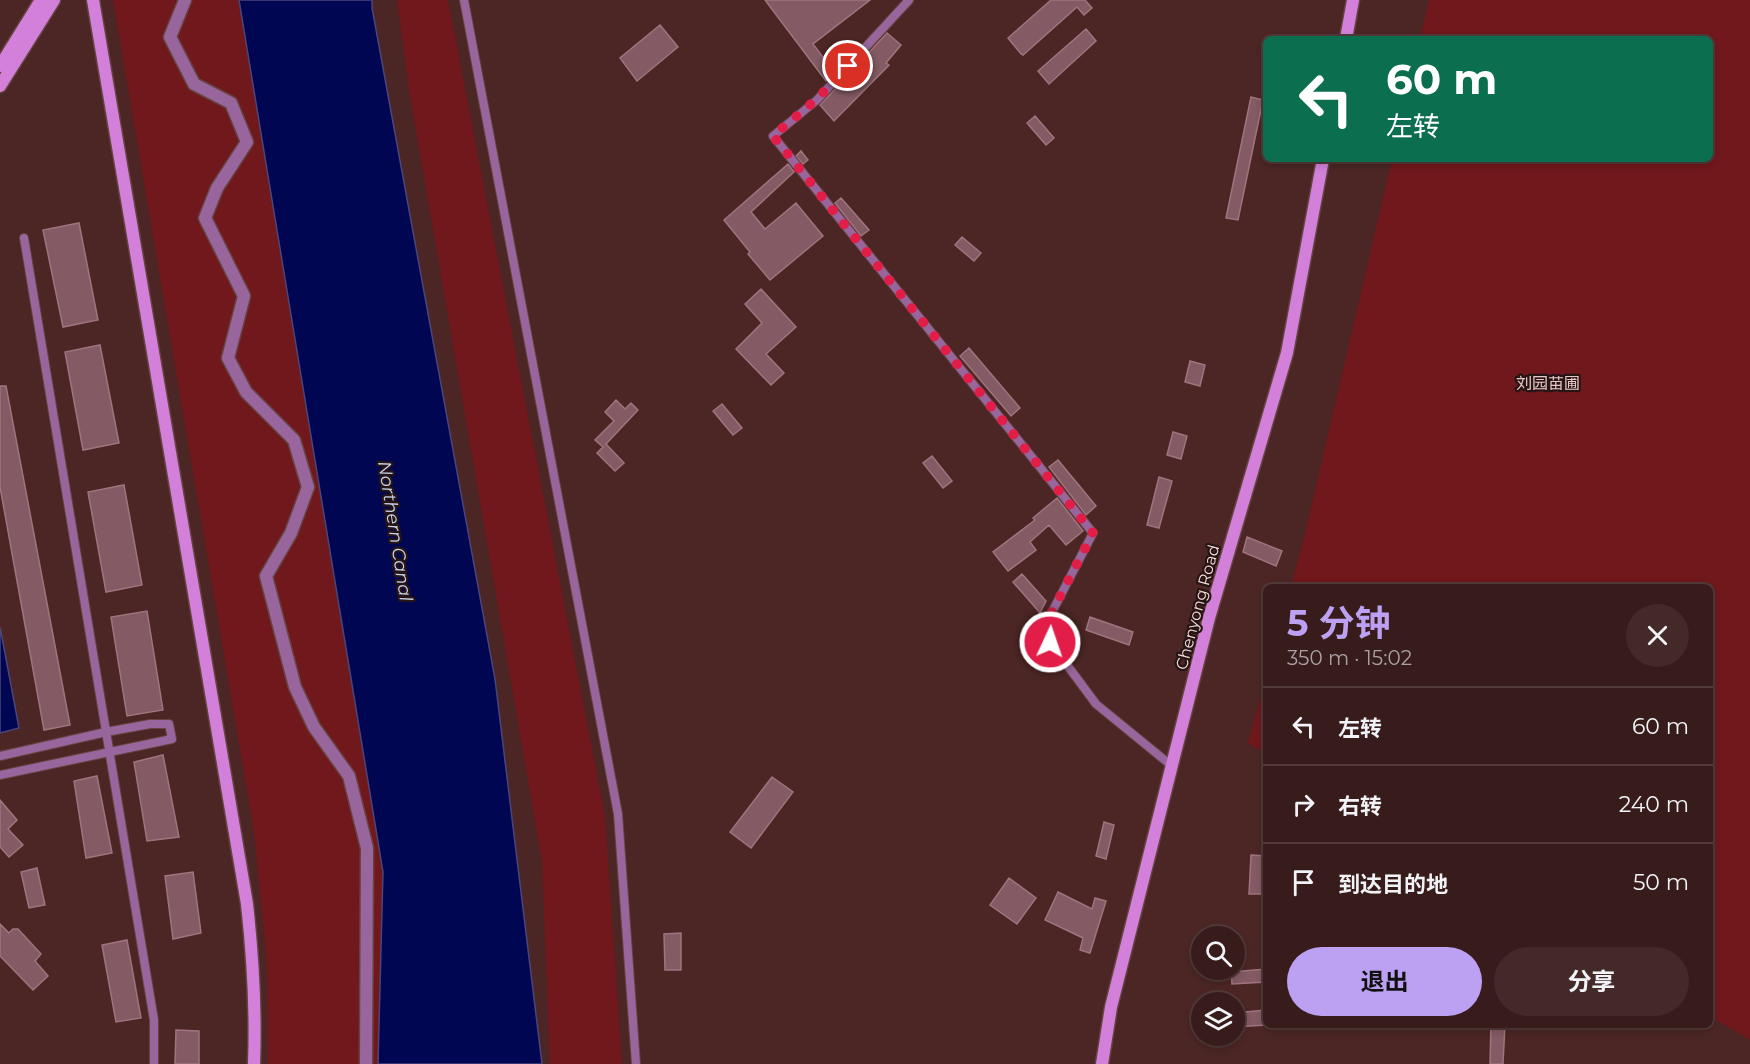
<!DOCTYPE html>
<html lang="zh">
<meta charset="utf-8">
<style>
:root{--surface:#381c1b;--page:#432928;--text:#f1f3f6;--muted:#aba1a3;--line:#523a3a;--accent:#bca0f2}
body{margin:0;font-family:Montserrat,"Noto Sans SC",sans-serif;background:var(--page);color:var(--text);height:100vh;display:flex;flex-direction:column;font-size:22px;white-space:nowrap}
*{box-sizing:border-box;margin:0}
p{font-size:20px;color:var(--muted)}
.icon{flex:none;width:33px;height:33px;fill:none;stroke:currentColor;stroke-width:2;stroke-linecap:round;stroke-linejoin:round}
.map{position:relative;flex:1;overflow:hidden}
.side{position:absolute;left:1263px;top:584px;width:450px;height:444px;display:flex;flex-direction:column;background:var(--surface);border-radius:9px;box-shadow:0 3px 9px #0003,0 0 0 2px var(--line)}
.side>*{flex:none}
.hud{position:absolute;left:1263px;top:36px;width:450px;height:126px;border-radius:9px;box-shadow:0 3px 9px #0003,0 0 0 2px var(--line);background:#0b6e4f;color:#fff;overflow:hidden}
.fabs{position:absolute;left:1191px;top:926px;display:grid;gap:12px}
.fabs a{display:grid;place-items:center;width:54px;height:54px;border-radius:50%;background:var(--surface);box-shadow:0 3px 9px #0003,0 0 0 2px var(--line);font-size:30px}
.pin{position:absolute;display:grid;place-items:center;width:51px;height:51px;color:#fff;margin:-26px;border:3px solid #fff;border-radius:50%;box-shadow:0 2px 6px #0007}
.me{position:absolute;width:66px;margin:-33px;rotate:3deg;stroke-linejoin:round;filter:drop-shadow(0 0 4px #0008)}
.turn{display:flex;align-items:center;gap:21px;height:126px;padding:0 24px;font-size:27px}
.turn .icon{width:78px;height:78px;stroke-width:2.5}
.turn b{display:block;font-size:42px;line-height:51px}
.round{display:grid;place-items:center;flex:none;width:63px;height:63px;border-radius:32px;background:var(--page)}
.head{display:flex;align-items:center;justify-content:space-between;height:102px;padding:0 24px}
h1{font-size:36px;font-weight:700;line-height:45px;color:var(--accent)}
.primary-button{display:flex;gap:12px;margin-top:auto;padding:12px 24px}
.primary-button a{flex:1;height:69px;border-radius:36px;background:var(--accent);color:#111;font-size:24px;font-weight:700;line-height:69px;text-align:center}
.primary-button a+a{background:var(--page);color:var(--text)}
ul{padding:0;list-style:none}
li{display:flex;align-items:center;gap:18px;height:78px;padding:0 24px;border-top:2px solid var(--line)}
li div{flex:1}
li b{display:block;font-size:22px}
li em{font-style:normal}
.map>svg:first-child{display:block}
.green{fill:#70181c}
.water{fill:#000652;stroke:#4a467b;stroke-width:1.5}
.building{fill:#845a64;stroke:#a0747e;stroke-width:1.5}
.lines{fill:none;stroke-linecap:round;stroke-linejoin:round}
.lane-casing{stroke:#664341;stroke-width:10}
.street-casing{stroke:#664341;stroke-width:15}
.secondary-casing{stroke:#664341;stroke-width:15}
.lane{stroke:#98669d;stroke-width:8}
.street{stroke:#98669d;stroke-width:12}
.secondary{stroke:#d280da;stroke-width:12}
.route{stroke:#e11d48;stroke-width:10;stroke-dasharray:0 18}
.labels{text-anchor:middle;stroke-width:4.5;stroke-linejoin:round;paint-order:stroke}
.park-label{font-size:16px;fill:#e9c7c4;stroke:#261514}
.street-label{font-size:16px;fill:#f6dddb;stroke:#261514}
.water-label{font-size:18px;font-style:italic;fill:#c7d4ee;stroke:#261514}
</style>
<div class="map">
<svg width="1750" height="1064" viewBox="0 0 1750 1064">
<rect width="100%" height="100%" fill="#4b2624"/>
<path class="green" d="M113 0H239L383 872 378 1064H268L267 964 254 832Z
M397 0H448L605 816 622 1064H550L542 862 409 90Z
M1429 0H1750V1040L1710 1016V586H1291L1303 542 1392 159H1710V39H1420Z
M1266 677V754L1248 743Z"/>
<path class="water" d="M239 0H372V8L495 679 542 1064H378L383 872Z
M0 627 19 728 0 733Z"/>
<path class="building" d="M765 0H870L813 44 834 72 826 81Z
M1051 0H1085L1092 8 1084 15 1077 7 1023 55 1021 54 1008 38Z
M660 25 678 47 637 81 620 58Z
M1086 29 1096 41 1049 84 1038 71Z
M887 33 901 45 886 63 889 65 834 121 820 105Z
M1251 97 1263 100 1238 220 1226 218Z
M1035 116 1054 138 1046 145 1027 123Z
M801 151 808 160 803 164 796 156Z
M788 164 794 172 751 212 765 229 796 203 823 236 770 280 748 254 750 252 724 220Z
M841 198 869 230 861 236 835 203Z
M79 223 98 320 63 327 43 230Z
M962 237 981 253 974 261 955 245Z
M761 289 796 327 766 354 784 373 771 385 736 349 762 323 745 304Z
M100 345 119 443 83 450 65 352Z
M969 348 1020 408 1011 416 960 356Z
M1190 361 1205 365 1200 386 1185 382Z
M0 386H6L70 725 44 730 0 487Z
M616 400 625 409 631 403 638 410 606 444 624 463 615 471 597 453 603 447 595 440 614 421 605 412Z
M722 404 742 428 733 435 713 411Z
M1173 432 1187 436 1181 459 1167 455Z
M932 456 952 481 943 488 923 463Z
M1058 460 1096 506 1086 515 1049 467Z
M1159 477 1172 481 1159 528 1147 525Z
M124 485 142 585 106 592 88 492Z
M1057 498 1083 531 1066 545 1049 525 1030 542 1036 550 1008 571 993 552 1035 520 1033 518Z
M1247 537 1282 551 1276 566 1243 552Z
M1022 574 1046 601 1040 613 1013 582Z
M147 611 163 710 127 716 111 617Z
M1090 617 1133 632 1129 645 1086 630Z
M163 755 179 837 147 841 134 762Z
M97 776 112 853 86 858 74 781Z
M772 777 793 792 751 848 730 832Z
M0 800 17 820 8 829 23 845 9 857 0 847Z
M1104 822 1114 825 1106 859 1096 856Z
M1251 855 1266 856V894H1249Z
M37 868 45 905 29 908 21 872Z
M193 872 201 933 173 939 165 876Z
M1009 878 1036 898 1017 924 990 905Z
M1058 892 1092 909 1095 898 1106 901 1090 953 1080 950 1083 938 1045 920Z
M0 924 9 933 13 929H18L41 954 35 961 48 976 33 990 0 956Z
M681 933V970H665L664 934Z
M127 940 141 1018 116 1022 102 945Z
M1266 969V982L1232 984 1231 972Z
M1266 1010V1025L1235 1027 1234 1013Z
M1491 1024H1505L1503 1064H1490Z
M176 1030 199 1031V1064H175Z"/>
<g class="lines">
<defs>
<path id="lane" d="M464 0 618 814 636 1064
M909 0 817 100 773 136 1093 533 1051 614 1050 642 1096 704 1172 766
M24 238 154 1020V1064
M0 756 106 732 150 724H169L172 739 0 775"/>
<path id="street" d="M185 0 170 37 194 84 231 103 247 142 217 188 205 218 244 296 228 358 246 392 294 440 308 487 291 533 266 576 295 687 314 727 349 776 367 848 366 1064"/>
<path id="secondary" d="M93 0 247 904C253 958 256 1010 254 1064
M1346 39 1353 0
M0 66 41 0
M0 86 54 0
M1102 1064 1111 1007 1209 618 1287 353 1323 159"/>
</defs>
<use href="#lane" class="lane-casing"/>
<use href="#street" class="street-casing"/>
<use href="#secondary" class="secondary-casing"/>
<use href="#lane" class="lane"/>
<use href="#street" class="street"/>
<use href="#secondary" class="secondary"/>
</g>
<g class="lines">
<path class="route" d="M848 66 817 99 773 136 1093 533 1051 614 1050 642"/>
</g>
<g class="labels">
<g class="park-label">
<text x="1548" y="389">刘园苗圃</text>
</g>
<g class="street-label">
<text transform="translate(1197 607) rotate(-75)" y="6">Chenyong Road</text>
</g>
<g class="water-label">
<text transform="translate(395 531) rotate(81)" y="6">Northern Canal</text>
</g>
</g>
</svg>
<div class="fabs">
<a><svg class="icon" aria-label="search" viewBox="0 0 24 24"><circle cx="10" cy="10" r="6"/><path d="M15 15l6 6"/></svg></a>
<a><svg class="icon" aria-label="layers" viewBox="0 0 24 24"><path d="M12 4l9 5-9 5-9-5zM3 14l9 5 9-5"/></svg></a>
</div>
<div class="pin" style="left:848px;top:66px;background:#d93025"><svg class="icon" aria-label="arrive" viewBox="0 0 24 24"><path d="M6 21V4h12l-3 4 3 4H6"/></svg></div>
<svg class="me" style="left:1050px;top:642px" viewBox="-20 -20 40 40"><circle r="17" fill="#e11d48" stroke="#fff" stroke-width="3"/><path d="M0-11L8 9 0 5-8 9z" fill="#fff"/></svg>
<div class="hud">
<div class="turn"><svg class="icon" aria-label="left" viewBox="0 0 24 24"><path d="M17 20v-9H6M10 6l-5 5 5 5"/></svg><div><b>60 m</b>左转</div></div>
</div>
<section class="side">
<div class="head"><div><h1>5 分钟</h1><p>350 m · 15:02</p></div><a class="round"><svg class="icon" aria-label="close" viewBox="0 0 24 24"><path d="M6 6l12 12M18 6L6 18"/></svg></a></div>
<ul>
<li><svg class="icon" aria-label="left" viewBox="0 0 24 24"><path d="M17 20v-9H6M10 6l-5 5 5 5"/></svg><div><b>左转</b></div><em>60 m</em></li>
<li><svg class="icon" aria-label="right" viewBox="0 0 24 24"><path d="M7 20v-9h11M14 6l5 5-5 5"/></svg><div><b>右转</b></div><em>240 m</em></li>
<li><svg class="icon" aria-label="arrive" viewBox="0 0 24 24"><path d="M6 21V4h12l-3 4 3 4H6"/></svg><div><b>到达目的地</b></div><em>50 m</em></li>
</ul>
<div class="primary-button"><a>退出</a><a>分享</a></div>
</section>
</div>
